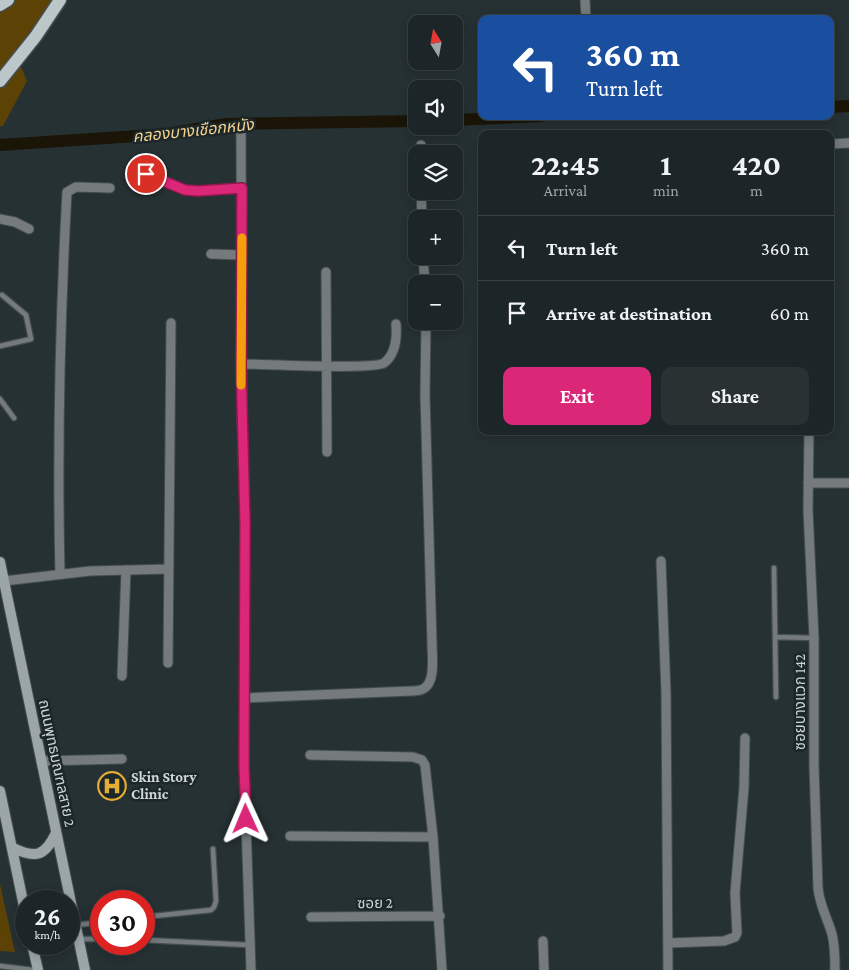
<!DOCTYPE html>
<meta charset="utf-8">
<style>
:root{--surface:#1c2527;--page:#293133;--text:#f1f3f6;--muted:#a0a5a7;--line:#3a4244;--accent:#db2777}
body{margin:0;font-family:"Crimson Pro","Noto Sans Thai",serif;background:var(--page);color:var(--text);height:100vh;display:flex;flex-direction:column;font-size:19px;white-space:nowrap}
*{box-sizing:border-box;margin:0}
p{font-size:16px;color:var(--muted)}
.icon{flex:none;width:28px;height:28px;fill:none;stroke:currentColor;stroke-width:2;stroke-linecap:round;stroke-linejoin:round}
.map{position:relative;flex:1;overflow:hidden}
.sheet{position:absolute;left:478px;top:130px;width:356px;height:305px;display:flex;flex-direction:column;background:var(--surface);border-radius:10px;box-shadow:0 2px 12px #0003,0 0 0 1px var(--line)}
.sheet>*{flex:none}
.hud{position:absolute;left:478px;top:15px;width:356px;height:105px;border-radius:10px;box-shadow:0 2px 12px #0003,0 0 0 1px var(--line);background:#1a4fa0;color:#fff;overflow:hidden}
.needle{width:32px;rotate:349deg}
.tools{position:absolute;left:408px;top:15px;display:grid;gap:10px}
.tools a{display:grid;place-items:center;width:55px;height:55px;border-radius:10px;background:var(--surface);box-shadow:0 2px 12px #0003,0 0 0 1px var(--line);font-size:25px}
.speed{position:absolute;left:15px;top:890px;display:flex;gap:10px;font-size:25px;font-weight:700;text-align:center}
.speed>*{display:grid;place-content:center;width:65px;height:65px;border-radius:50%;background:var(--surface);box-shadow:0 2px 12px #0003,0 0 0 1px var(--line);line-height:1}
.speed small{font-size:12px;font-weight:400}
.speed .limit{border:8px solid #d22;background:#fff;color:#111}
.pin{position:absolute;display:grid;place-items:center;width:42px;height:42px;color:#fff;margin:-21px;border:2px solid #fff;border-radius:50%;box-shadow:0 1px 5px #0007}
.me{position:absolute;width:55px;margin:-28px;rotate:359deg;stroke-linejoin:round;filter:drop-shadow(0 0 4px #0008)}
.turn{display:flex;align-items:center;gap:18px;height:105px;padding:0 25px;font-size:22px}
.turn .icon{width:65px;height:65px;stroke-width:2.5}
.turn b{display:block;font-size:35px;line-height:42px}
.eta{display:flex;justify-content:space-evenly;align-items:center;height:85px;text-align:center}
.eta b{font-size:30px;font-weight:700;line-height:35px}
.button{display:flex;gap:10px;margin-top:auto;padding:10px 25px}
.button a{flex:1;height:58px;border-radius:10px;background:var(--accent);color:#fff;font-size:20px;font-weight:700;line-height:58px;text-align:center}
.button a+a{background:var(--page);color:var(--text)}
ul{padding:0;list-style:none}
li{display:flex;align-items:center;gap:15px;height:65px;padding:0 25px;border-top:1px solid var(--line)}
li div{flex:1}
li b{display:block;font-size:19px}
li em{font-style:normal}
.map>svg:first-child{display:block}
.green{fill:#5c4305}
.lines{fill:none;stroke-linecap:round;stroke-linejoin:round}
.canal{stroke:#1b1508;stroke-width:12}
.building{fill:#475355;stroke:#768386;filter:url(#shadow)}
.service-casing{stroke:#444e51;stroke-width:7}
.minor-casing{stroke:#444e51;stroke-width:11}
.secondary-casing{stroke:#444e51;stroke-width:12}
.primary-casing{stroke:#444e51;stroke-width:15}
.service{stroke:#757b7c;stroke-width:4.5}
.minor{stroke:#757b7c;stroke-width:9}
.secondary{stroke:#9ca6a8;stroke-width:10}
.primary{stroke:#bbc7c9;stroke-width:12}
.route-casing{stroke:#8e194d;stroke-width:12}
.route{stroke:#db2777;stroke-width:9}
.slow{stroke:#f59e0b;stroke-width:9}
.labels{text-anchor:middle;stroke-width:5;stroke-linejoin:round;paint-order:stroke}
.street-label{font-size:15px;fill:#cdd4d5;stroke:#1c272a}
.poi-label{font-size:15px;font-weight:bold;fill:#cdd4d5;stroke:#1c272a;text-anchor:start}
.water-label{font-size:16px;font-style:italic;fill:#f7d28e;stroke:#1c272a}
</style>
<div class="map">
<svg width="849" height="970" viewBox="0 0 849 970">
<defs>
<filter id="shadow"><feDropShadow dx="4" dy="4" stdDeviation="0" flood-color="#0009"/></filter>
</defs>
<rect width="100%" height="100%" fill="#263134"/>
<path class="green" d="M0 0H52L17 57 27 81 3 126H0Z
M0 884 15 952 0 951Z"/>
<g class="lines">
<path class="canal" d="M830 107 849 106
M454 120 541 116
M0 145 167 134 226 124 416 121"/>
</g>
<path class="building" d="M124 780V791H99L98 781Z"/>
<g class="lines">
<defs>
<path id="service" d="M0 346 31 339 26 315 2 295
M0 399 14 418
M774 568 776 697
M775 637 814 638
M144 917 211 910 214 907 216 901 213 849
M77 925 101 922
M80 939H101
M144 940 250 945
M0 966 33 970"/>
<path id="minor" d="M585 0 586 19
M241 134 242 418 245 522 244 765 251 970
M830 144 849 143
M421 145V154
M146 173 185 190 198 191 242 188
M421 191 422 219
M0 219 15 222 29 229
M211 254 242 255
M423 256 425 284
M326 272 327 452
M241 364C262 364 373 370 384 363 396 354 397 337 396 324
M809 431 808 510 814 638V766L818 888C820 907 827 917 832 934 835 946 835 958 835 970
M808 483H849
M661 561 666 693 668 970
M60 574C57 446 60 319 67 192L76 187 110 188
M4 581 90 571 169 569
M168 663 171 323
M122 676 126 570
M245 698 411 691C415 691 419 691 423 689 436 683 432 656 432 644L425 395 426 321
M310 755 413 757 422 760 425 765 433 837 442 970
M41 761 122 759
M290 836 433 837
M311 917 440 916
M543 941 544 970
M668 943 724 941 735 937 737 933 735 893 744 787 745 738"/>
<path id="secondary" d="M0 562 85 970
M0 791 26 916
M13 848C36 859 45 856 56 833
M32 944 38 970"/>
<path id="primary" d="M0 5 8 0
M0 81 36 36 60 0"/>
</defs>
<use href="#service" class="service-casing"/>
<use href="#minor" class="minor-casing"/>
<use href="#secondary" class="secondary-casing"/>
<use href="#primary" class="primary-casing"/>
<use href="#service" class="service"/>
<use href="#minor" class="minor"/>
<use href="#secondary" class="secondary"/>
<use href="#primary" class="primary"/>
</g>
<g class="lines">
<defs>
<path id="route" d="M146 174 185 190 198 191 242 188 241 364 245 522 244 765 246 819"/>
</defs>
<use href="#route" class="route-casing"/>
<use href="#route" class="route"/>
<path class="slow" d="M241 385 242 238"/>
</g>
<defs>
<symbol id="hospital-ring" viewBox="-11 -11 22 22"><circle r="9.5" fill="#1c272a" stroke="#e4ad35" stroke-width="1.5"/><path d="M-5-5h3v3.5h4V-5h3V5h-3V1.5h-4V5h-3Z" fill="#e4ad35"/></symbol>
</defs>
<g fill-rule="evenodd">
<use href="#hospital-ring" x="96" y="770" width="32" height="32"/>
</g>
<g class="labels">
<g class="street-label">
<text transform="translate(800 702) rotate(-90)" y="5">ซอยบางแวก 142</text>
<text transform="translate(57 763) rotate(78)" y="5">ถนนพุทธมณฑลสาย 2</text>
<text transform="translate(375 903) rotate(-1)" y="5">ซอย 2</text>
</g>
<g class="poi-label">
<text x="131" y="782">Skin Story<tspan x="131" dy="17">Clinic</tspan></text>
</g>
<g class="water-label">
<text transform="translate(193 130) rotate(-6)" y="6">คลองบางเชือกหนัง</text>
</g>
</g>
</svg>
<div class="tools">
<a><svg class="needle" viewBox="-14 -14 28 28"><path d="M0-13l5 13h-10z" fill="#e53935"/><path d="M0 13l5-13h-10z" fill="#a0a5a7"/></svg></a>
<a><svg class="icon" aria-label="sound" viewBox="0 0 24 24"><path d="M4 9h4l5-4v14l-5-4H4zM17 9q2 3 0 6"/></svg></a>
<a><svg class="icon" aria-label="layers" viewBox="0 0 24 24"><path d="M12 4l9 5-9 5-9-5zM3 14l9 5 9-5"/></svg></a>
<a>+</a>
<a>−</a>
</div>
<div class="speed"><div>26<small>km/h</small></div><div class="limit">30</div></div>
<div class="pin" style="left:146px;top:174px;background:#d93025"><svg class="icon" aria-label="arrive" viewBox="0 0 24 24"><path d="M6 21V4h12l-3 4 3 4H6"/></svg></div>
<svg class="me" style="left:246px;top:819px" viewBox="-20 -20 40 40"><path d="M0-17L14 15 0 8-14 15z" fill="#db2777" stroke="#fff" stroke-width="4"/></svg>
<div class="hud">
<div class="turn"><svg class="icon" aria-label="left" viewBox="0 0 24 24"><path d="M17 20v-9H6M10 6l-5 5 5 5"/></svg><div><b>360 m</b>Turn left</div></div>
</div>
<section class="sheet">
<div class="eta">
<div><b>22:45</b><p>Arrival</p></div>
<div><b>1</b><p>min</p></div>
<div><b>420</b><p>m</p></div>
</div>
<ul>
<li><svg class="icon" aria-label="left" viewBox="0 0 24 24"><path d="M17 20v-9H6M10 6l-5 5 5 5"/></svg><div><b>Turn left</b></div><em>360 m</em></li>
<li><svg class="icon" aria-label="arrive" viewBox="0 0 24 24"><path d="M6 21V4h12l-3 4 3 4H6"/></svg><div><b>Arrive at destination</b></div><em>60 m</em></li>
</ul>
<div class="button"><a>Exit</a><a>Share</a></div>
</section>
</div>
